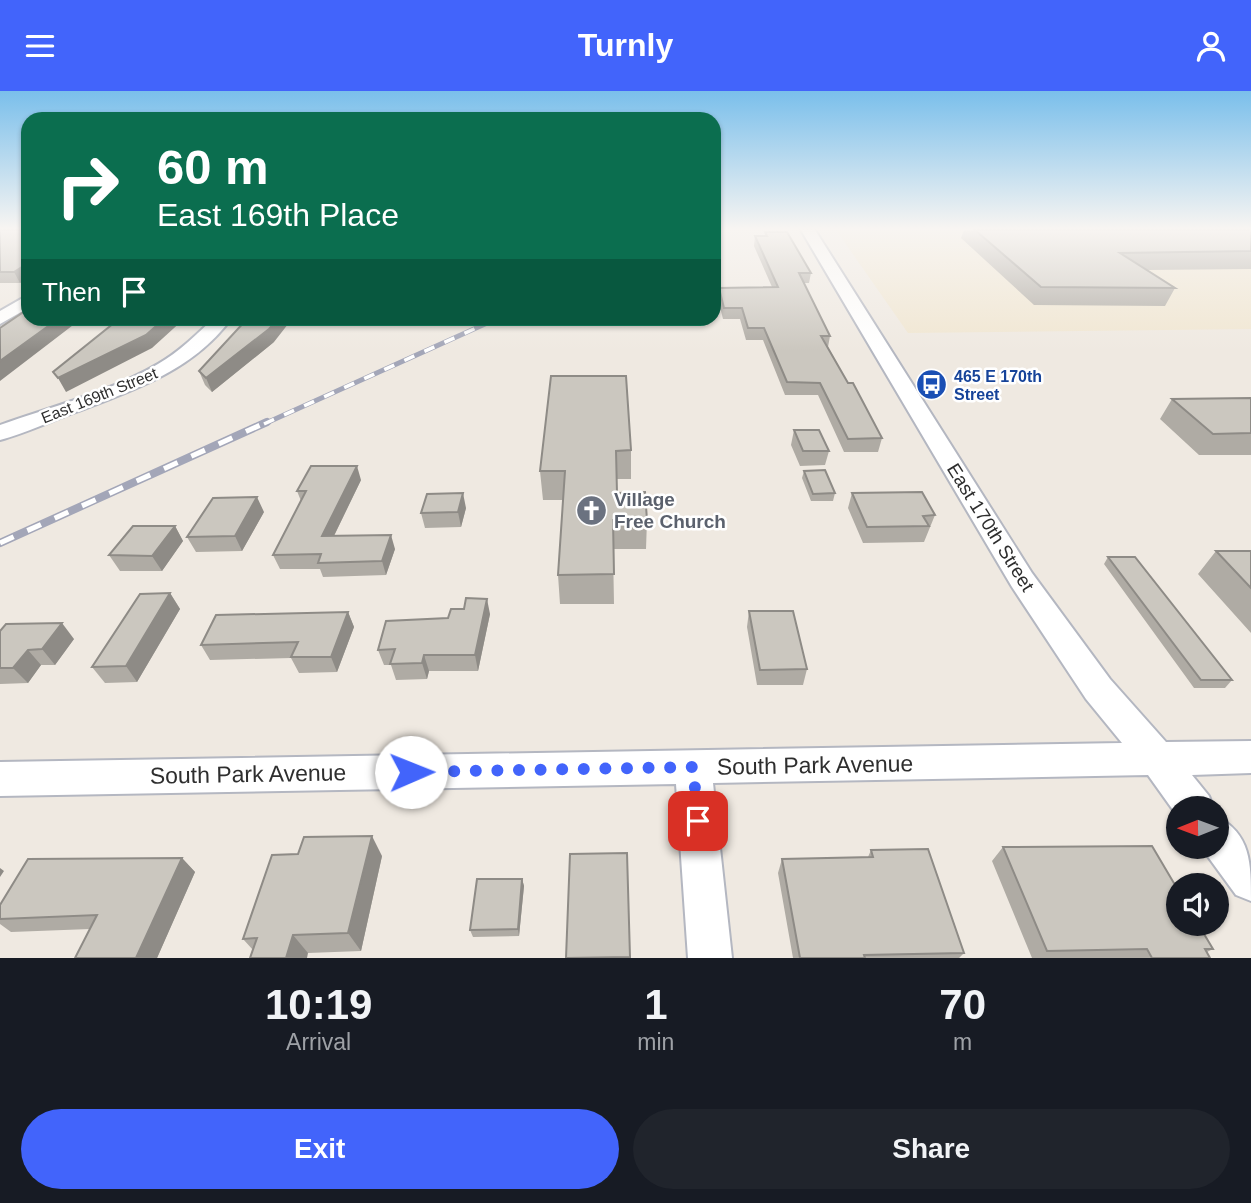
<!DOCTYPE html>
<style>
:root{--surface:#171b24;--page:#20242c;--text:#f1f3f6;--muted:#9ea1a6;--accent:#4264fb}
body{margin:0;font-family:Arial,sans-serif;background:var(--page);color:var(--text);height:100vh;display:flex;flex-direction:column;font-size:26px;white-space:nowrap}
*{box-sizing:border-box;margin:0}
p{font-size:23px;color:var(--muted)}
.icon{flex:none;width:38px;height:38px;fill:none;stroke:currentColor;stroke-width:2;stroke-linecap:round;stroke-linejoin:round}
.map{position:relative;height:867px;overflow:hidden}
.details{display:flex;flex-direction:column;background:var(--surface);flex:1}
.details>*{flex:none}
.banner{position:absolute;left:21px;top:21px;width:700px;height:214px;border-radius:21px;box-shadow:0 2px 5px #0004;background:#0b6e4f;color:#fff;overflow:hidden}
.needle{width:46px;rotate:269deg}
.controls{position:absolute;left:1166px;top:705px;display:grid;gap:14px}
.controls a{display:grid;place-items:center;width:63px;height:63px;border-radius:50%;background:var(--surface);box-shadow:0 2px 5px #0004;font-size:35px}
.pin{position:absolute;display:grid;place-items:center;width:60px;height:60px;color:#fff;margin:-30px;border-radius:14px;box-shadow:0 4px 10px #0006}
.me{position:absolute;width:77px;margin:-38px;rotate:89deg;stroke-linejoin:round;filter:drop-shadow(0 0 5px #0008)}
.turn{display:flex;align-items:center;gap:24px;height:147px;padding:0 21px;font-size:32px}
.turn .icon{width:91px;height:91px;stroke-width:2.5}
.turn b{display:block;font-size:49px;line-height:60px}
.then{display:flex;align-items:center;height:66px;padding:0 21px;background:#0003;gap:14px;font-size:26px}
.eta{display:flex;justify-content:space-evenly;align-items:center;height:119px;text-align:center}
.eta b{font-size:42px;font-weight:600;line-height:49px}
.primary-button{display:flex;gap:14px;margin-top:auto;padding:14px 21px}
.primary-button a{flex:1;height:80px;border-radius:42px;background:var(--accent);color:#fff;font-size:28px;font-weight:600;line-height:80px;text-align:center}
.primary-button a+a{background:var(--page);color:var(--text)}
header{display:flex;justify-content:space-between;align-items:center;height:91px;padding:0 21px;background:var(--accent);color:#fff;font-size:32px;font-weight:600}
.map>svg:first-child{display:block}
.education{fill:#f0e6d1}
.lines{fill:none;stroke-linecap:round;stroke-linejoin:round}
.minor-casing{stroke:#b4b7c1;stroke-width:4}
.minor{fill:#fff;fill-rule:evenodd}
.rail-far1-casing{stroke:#a3a6b8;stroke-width:5}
.rail-casing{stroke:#a3a6b8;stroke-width:8}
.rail-far1{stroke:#fff;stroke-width:3.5;stroke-dasharray:11;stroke-linecap:butt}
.rail{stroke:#fff;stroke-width:5;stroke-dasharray:15;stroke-linecap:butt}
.wall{fill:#afaba4}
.shaded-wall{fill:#8e8b86}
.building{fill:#cbc7bf;stroke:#8e8b86;stroke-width:2}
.route{stroke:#4264fb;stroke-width:12;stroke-dasharray:0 21.6}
.labels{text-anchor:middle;stroke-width:5;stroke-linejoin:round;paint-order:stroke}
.far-transit-label{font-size:16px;font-weight:bold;fill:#164399;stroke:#fff;text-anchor:start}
.far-street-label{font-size:16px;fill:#2e2e2e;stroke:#fff}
.worship-label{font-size:19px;font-weight:bold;fill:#5b616d;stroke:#fff;text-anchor:start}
.street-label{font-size:19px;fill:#2e2e2e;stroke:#fff}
.near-street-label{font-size:23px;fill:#2e2e2e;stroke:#fff}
</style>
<header><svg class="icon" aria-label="menu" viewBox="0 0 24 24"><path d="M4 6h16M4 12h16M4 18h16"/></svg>Turnly<svg class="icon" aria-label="person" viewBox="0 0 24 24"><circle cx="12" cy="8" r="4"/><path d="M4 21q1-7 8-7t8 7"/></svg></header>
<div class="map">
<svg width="1251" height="867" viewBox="0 0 1251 867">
<rect width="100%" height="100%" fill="#efe9e1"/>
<path class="education" d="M836 139H1251V238L908 242Z"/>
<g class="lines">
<defs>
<path id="minor" d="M801 139H815L1032 482 1110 588 1166 651 1251 650V682L1192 684 1209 705 1214 718H1178V726L1148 684 713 692 732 867H688L676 693 0 705V671L1122 652 1086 608 1012 496Z
M28 204V217L0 233V220Z
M213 228H231C192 280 134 299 76 321 51 330 26 342 0 349V334C51 316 112 300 158 273 179 261 196 244 213 228Z
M1216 725C1251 743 1251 772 1251 810L1236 804 1201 756H1216Z"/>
</defs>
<use href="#minor" class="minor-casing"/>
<use href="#minor" class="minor"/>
<defs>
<path id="rail-far1" d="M264 333 496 228"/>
<path id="rail" d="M0 452 267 331"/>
</defs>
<use href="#rail-far1" class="rail-far1-casing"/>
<use href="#rail" class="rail-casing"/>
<use href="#rail-far1" class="rail-far1"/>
<use href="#rail" class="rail"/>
</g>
<path class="wall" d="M0 139H28V187L20 192H0Z
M964 139H1251V178L1147 179 1175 197 1165 215 1034 214 961 147Z
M765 141 811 182 809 192H804L830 245 828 256 848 292 882 347 878 361H844L818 304H785L763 249H746L740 228H723L718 208 719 197 772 196 754 155 755 145H765Z
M274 251 212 301 205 294 199 280Z
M551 285 631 359V388H616L617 402 647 429 646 458H613L614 513H560L558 484 563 409H543L540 380Z
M1251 307V364H1199L1160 328 1172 308Z
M794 339 829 360 825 374 800 375 791 354Z
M804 380 835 402 833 410H811L802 387Z
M361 389 334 445 395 458 386 484 323 486 320 478H280L273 464 301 410 297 400Z
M852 402 935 424 924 451 863 452 848 417Z
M466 417 461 436 425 437 421 422Z
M264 421 242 460 196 461 187 446Z
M175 435 183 450 162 480H120L109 464Z
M1216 460H1251V542L1198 483Z
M1108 466 1232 589 1225 597H1194L1104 473Z
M170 502 180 518 137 591 105 592 92 576Z
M749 520 807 578 803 594H757L747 536Z
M348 521 354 536 337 581 299 582 291 567 210 569 201 554Z
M490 523 478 580H429L427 588 396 589 391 574H384L378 559 448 527Z
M0 540 74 548 55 574H41L28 592 0 593Z
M1003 756 1213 858 1207 861 1210 867H1032L992 770Z
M871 759 964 862 959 867H793L778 782 782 768 868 766Z
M382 765 361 860 308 862 253 859 243 848Z
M182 767 195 781 157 867H75L90 838 11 841 0 833V814Z
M522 788 524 795 519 845 473 846 470 839Z"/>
<path class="shaded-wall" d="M28 172V187L20 192 14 181Z
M58 228H81L0 290V270Z
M164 228H184L152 257 66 301 58 287Z
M278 228H292L274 251 212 301 206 287Z
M357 375 361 389 327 459 322 445Z
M463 402 466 417 461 436 458 421Z
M257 406 264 421 242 460 235 445Z
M175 435 183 450 162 480 152 465Z
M391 444 395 458 386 484 382 470Z
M170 502 180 518 137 591 126 575Z
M487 508 490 523 478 580 475 564Z
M348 521 354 536 337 581 331 566Z
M62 532 74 548 55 574 42 558Z
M28 559 41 574 28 592 13 577Z
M424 564 429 580 427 588 422 572Z
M372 745 382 765 361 860 348 842Z
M182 767 195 781 157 867H136Z
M0 777 4 780 0 786Z
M522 788 524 795 519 845 518 838Z
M293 844 308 862 307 867H286Z"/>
<path class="building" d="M0 139H28V172L14 181H0Z
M975 139H1251V160L1120 162 1175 197 1041 196Z
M765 141H787L811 182H799L830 245H821L848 292H853L882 347 848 348 820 292 787 291 764 237H748L742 217H724L719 197 778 196 755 145H767Z
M28 218V228H58L0 270V237Z
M119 228H164L146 244 58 287 53 281Z
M247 228H278L269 238 206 287 199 280Z
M551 285H626L631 359 616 360 617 402 645 401 647 429H613L614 483 558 484 565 380H540Z
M1251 307V342L1213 343 1172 308Z
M794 339H819L829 360H803Z
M311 375H357L322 445 391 444 382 470 318 472 321 463 273 464 306 400H297Z
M825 379 835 402 813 403 804 380Z
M922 401 935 424 923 425 929 435 867 436 852 402Z
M463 402 458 421 421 422 427 403Z
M257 406 235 445 187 446 213 407Z
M133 435H175L152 465 109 464Z
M1216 460H1251V497Z
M1108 466H1135L1232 589H1201Z
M170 502 126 575 92 576 140 503Z
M466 507 487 508 475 564H424L422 572 390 573 395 558 378 559 386 530 448 527 451 518H464Z
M749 520H793L807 578 760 579Z
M348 521 331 566H291L298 551 201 554 216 524Z
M62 532 42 558 28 559 13 577H0V540L6 533Z
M372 745 348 842 293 844 286 867H250L257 847 243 848 272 764 298 763 304 746Z
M1152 755 1178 799V833H1198L1213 858H1205L1210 867H1152L1147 858 1047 860 1003 756Z
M928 758 964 862 864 864 865 867H800L782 768 873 766 871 759Z
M627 762 630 866 566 867 570 763Z
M182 767 136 867H75L97 824 0 828V814L28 768Z
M477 788H522L518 838 470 839Z"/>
<linearGradient id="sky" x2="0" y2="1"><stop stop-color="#7abfeb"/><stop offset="0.53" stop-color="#f8f5f2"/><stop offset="1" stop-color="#f8f5f2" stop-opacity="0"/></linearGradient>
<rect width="1251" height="260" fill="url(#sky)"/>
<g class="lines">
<path class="route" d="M411 681 693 676 698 730"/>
</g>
<defs>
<symbol id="bus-disc" viewBox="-11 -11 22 22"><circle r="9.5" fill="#1a4fb4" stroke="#fff"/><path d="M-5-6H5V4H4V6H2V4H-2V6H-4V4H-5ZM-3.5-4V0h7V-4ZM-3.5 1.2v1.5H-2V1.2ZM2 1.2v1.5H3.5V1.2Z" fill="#fff"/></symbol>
<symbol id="church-disc" viewBox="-11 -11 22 22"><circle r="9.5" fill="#6b7280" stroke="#fff"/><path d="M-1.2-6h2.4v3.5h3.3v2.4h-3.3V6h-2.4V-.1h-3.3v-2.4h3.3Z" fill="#fff"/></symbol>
</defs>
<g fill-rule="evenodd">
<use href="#bus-disc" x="914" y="276" width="35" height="35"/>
<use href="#church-disc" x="574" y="402" width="35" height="35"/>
</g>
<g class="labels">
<g class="far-transit-label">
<text x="954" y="291">465 E 170th<tspan x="954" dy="18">Street</tspan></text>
</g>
<g class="far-street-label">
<text transform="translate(99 304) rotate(-22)" y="6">East 169th Street</text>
</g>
<g class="worship-label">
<text x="614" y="415">Village<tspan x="614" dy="22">Free Church</tspan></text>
</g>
<g class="street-label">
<text transform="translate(991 436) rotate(58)" y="7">East 170th Street</text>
</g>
<g class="near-street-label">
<text transform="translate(815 674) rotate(-1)" y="8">South Park Avenue</text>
<text transform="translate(248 683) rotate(-1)" y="8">South Park Avenue</text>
</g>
</g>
</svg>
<div class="controls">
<a><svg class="needle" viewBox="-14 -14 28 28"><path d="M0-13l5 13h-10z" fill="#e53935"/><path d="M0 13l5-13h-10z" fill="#9ea1a6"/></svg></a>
<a><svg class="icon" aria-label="sound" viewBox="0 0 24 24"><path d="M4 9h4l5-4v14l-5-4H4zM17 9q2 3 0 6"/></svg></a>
</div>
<div class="pin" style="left:698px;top:730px;background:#d93025"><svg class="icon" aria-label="arrive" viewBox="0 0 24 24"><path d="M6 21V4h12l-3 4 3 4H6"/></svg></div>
<svg class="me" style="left:411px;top:681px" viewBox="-20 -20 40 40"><circle r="19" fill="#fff"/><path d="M0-13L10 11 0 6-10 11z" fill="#4264fb"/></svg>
<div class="banner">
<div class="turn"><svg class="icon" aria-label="right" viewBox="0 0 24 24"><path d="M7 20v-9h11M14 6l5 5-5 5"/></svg><div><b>60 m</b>East 169th Place</div></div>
<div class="then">Then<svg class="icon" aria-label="arrive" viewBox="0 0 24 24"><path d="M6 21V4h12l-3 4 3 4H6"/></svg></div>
</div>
</div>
<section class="details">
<div class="eta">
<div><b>10:19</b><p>Arrival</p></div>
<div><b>1</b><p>min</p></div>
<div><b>70</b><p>m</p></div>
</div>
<div class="primary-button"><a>Exit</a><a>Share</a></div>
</section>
